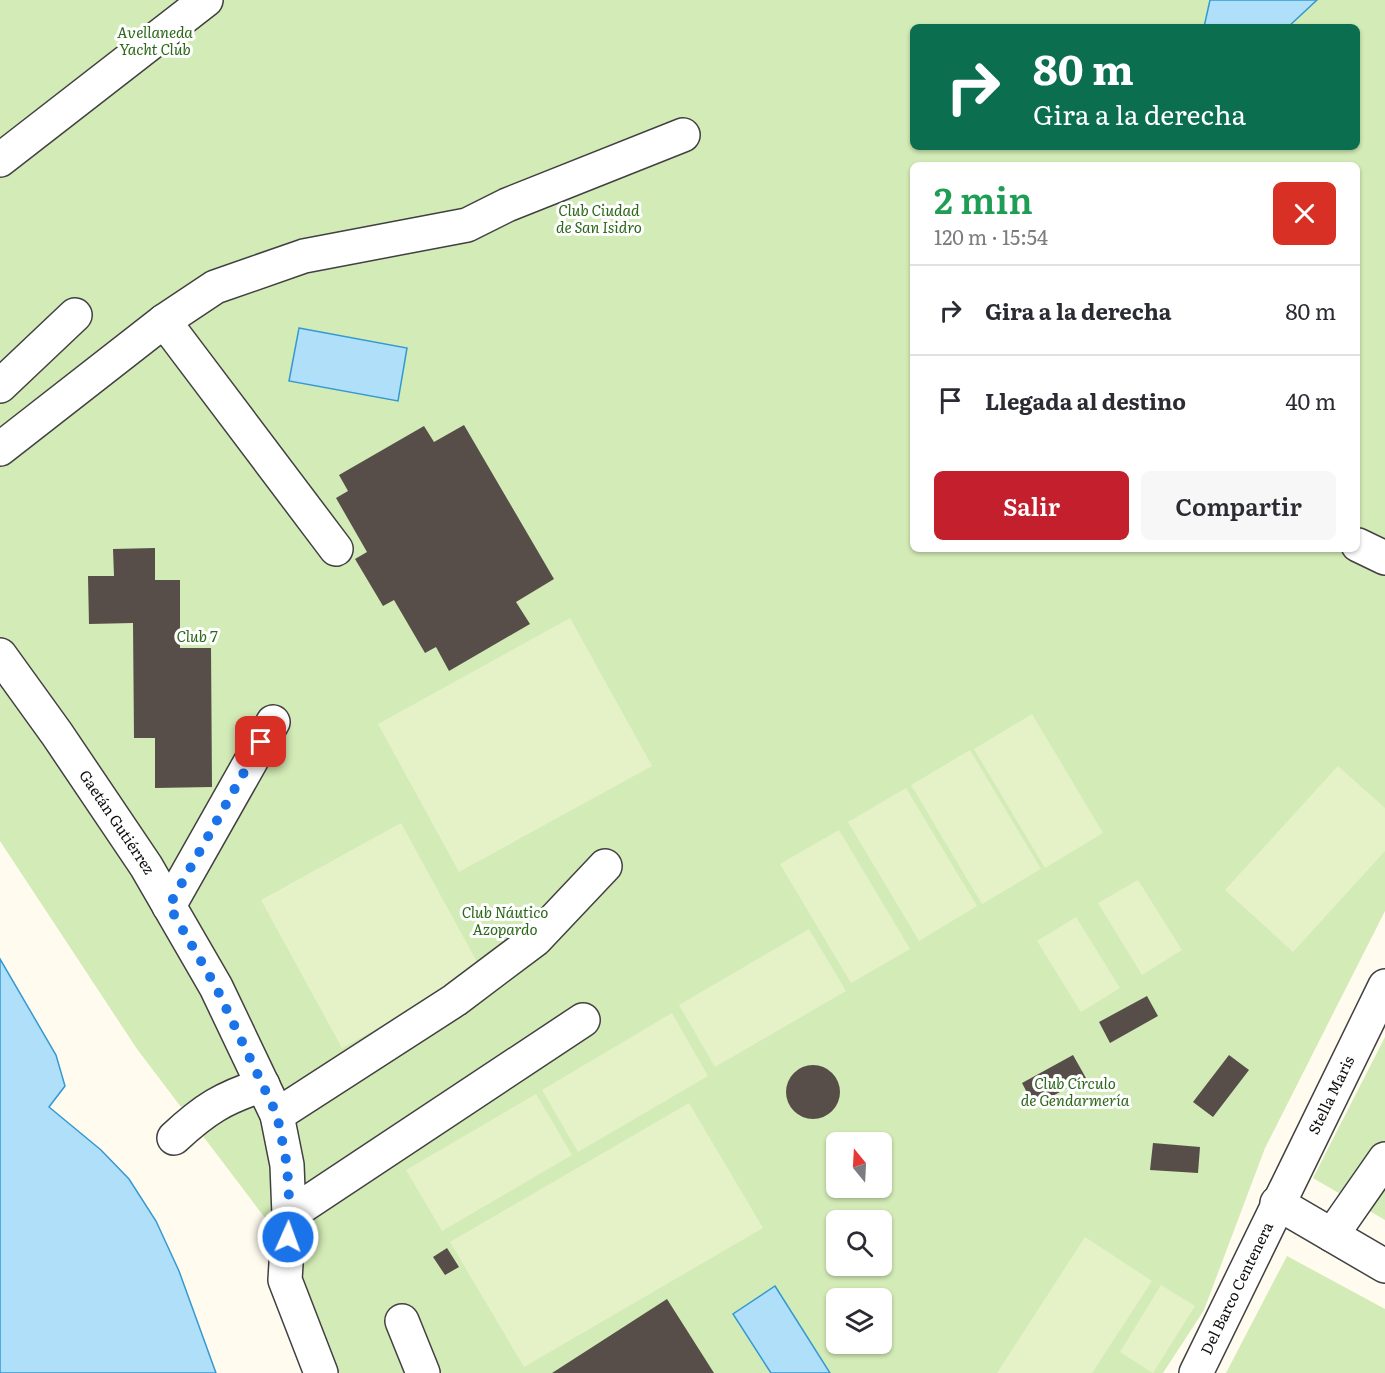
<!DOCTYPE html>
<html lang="es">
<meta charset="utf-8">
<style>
:root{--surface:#fff;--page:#f7f7f7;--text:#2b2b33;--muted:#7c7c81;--line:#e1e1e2;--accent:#c41f2c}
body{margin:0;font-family:Literata,serif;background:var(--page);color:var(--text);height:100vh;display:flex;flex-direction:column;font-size:22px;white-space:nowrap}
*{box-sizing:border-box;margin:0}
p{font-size:20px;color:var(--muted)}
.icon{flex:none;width:33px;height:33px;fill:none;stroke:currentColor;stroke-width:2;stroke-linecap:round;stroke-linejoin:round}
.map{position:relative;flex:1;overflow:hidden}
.panel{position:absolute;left:910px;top:162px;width:450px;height:390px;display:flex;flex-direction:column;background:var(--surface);border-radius:9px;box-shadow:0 2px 4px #0004}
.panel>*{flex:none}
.banner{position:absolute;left:910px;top:24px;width:450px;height:126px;border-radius:9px;box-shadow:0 2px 4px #0004;background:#0b6e4f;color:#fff;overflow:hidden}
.needle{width:39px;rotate:342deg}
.controls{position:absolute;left:826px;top:1132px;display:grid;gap:12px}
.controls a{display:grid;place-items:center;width:66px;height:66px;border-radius:9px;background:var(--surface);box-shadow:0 2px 4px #0004;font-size:30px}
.pin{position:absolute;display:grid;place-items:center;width:51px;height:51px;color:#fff;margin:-26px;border-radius:12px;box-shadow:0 3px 9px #0006}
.me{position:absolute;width:66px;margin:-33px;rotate:2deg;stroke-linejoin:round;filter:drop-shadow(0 0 4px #0008)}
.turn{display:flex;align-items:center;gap:21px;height:126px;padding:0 24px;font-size:27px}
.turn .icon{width:78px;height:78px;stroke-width:2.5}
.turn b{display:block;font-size:42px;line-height:51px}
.round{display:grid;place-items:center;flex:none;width:63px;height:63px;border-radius:9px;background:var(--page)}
.overview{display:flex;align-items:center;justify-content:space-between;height:102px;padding:0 24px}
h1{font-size:36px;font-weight:600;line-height:45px;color:#1e9e55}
.primary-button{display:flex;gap:12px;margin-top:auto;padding:12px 24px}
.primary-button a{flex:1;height:69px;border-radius:9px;background:var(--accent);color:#fff;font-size:24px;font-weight:600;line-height:69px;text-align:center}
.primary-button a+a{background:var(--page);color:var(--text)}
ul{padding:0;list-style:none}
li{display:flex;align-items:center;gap:18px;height:90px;padding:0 24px;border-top:2px solid var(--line)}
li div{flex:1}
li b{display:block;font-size:22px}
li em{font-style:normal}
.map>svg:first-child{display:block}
.green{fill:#d3ebb6;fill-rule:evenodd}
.pitch{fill:#e5f2c8}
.water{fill:#b0e0f9;stroke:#3498d3;stroke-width:1.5}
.building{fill:#574e49}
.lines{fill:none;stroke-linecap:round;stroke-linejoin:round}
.minor-casing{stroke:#414141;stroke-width:36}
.minor{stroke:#fff;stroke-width:33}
.route{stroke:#1a73e8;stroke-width:10;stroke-dasharray:0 18}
.labels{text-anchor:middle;stroke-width:6;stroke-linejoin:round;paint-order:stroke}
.park-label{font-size:15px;font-style:italic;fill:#2d681b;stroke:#fff}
.street-label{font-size:15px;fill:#0e0e0e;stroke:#fff}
</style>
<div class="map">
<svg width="1385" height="1373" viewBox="0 0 1385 1373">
<rect width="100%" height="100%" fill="#fffbee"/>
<path class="green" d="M0 0H1210L1204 27H914V147H1358V27H1288L1317 0H1385V911L1265 1148 1204 1310 1163 1373H336L284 1243 137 1049 0 841ZM914 165H1358V549H914ZM837 1143H882V1188H837ZM837 1221H882V1266H837ZM837 1299H882V1344H837Z
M1385 1037V1220L1313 1178Z
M1287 1256 1385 1309V1373H1226Z"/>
<path class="pitch" d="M570 618 652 766 459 872 378 724Z
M1032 714 1103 833 1045 868 974 749Z
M970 750 1041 869 982 904 911 785Z
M1338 766 1385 808V851L1293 952 1225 890Z
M906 788 977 906 919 941 848 822Z
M401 823 482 971 342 1048 261 900Z
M839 830 910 949 851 983 780 864Z
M1138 880 1182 950 1142 975 1098 903Z
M1076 917 1120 988 1081 1012 1037 941Z
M809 929 846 991 715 1067 679 1005Z
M672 1013 708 1076 578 1152 542 1090Z
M536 1094 572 1155 442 1231 406 1170Z
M689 1103 763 1228 524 1367 450 1242Z
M1085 1237 1152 1281 1092 1373H997Z
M1161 1285 1195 1306 1153 1373 1120 1352Z"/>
<path class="water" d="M1210 0H1317L1288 27H1204Z
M299 328 407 348 398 401 289 381Z
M0 959 56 1055 65 1086 49 1107 101 1150 129 1179 156 1221 179 1271 216 1373H0Z
M775 1286 830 1373H771L733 1314Z"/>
<path class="building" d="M464 425 554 579 516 602 530 624 449 671 436 647 425 653 394 600 383 606 355 559 367 552 336 498 348 491 339 475 424 426 434 442Z
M155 548V580H180V648H211L212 787 155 788V738H134L133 623 89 624 88 576H114L113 549Z
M1147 996 1158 1016 1110 1043 1099 1022Z
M1073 1055 1086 1078 1034 1106 1022 1083Z
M1229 1055 1249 1070 1213 1117 1193 1102Z
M786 1092a27 27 0 1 1 54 0a27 27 0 1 1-54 0Z
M1153 1143 1200 1147 1198 1173 1150 1170Z
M447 1248 459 1267 445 1275 433 1257Z
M667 1299 714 1373H552Z"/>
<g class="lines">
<defs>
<g id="minor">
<path d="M0 160 206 0"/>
<path d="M164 321 336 549"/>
<path d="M0 386 75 315"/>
<path d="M0 449 164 321 215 287 304 256 467 225 507 205 683 135"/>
<path d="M1358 545 1385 558"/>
<path id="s1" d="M0 655 57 734 146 866 216 987 277 1115 287 1165 289 1215 285 1280 321 1373"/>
<path d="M169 906 273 722"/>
<path d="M277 1115 455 1000 536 939 605 866"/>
<path d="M174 1138C205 1109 223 1098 263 1085"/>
<path d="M1277 1203 1385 1266"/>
<path d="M289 1215 583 1020"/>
<path d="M1332 1235 1385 1159"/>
<path d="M402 1321 423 1373"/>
<path id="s2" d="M1196 1373 1385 986"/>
</g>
</defs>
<use href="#minor" class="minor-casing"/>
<use href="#minor" class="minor"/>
</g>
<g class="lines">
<path class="route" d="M261 742 169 906 216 987 277 1115 287 1165 290 1215 288 1237"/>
</g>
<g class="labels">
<g class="park-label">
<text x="155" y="38">Avellaneda<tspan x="155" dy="17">Yacht Club</tspan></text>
<text x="599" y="216">Club Ciudad<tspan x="599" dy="17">de San Isidro</tspan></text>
<text x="197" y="642">Club 7</text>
<text x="505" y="918">Club Náutico<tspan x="505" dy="17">Azopardo</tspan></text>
<text x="1075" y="1089">Club Círculo<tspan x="1075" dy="17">de Gendarmería</tspan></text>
</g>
<g class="street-label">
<text dy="5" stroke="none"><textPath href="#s1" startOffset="204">Gaetán Gutiérrez</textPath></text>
<text dy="5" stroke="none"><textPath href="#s2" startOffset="309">Stella Maris</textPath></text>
<text dy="5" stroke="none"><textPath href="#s2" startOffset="94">Del Barco Centenera</textPath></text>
</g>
</g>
</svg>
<div class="controls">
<a><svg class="needle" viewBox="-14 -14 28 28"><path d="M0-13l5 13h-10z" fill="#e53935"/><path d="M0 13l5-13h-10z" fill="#7c7c81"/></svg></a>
<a><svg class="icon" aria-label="search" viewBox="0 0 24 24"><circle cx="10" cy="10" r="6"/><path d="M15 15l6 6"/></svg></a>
<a><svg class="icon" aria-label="layers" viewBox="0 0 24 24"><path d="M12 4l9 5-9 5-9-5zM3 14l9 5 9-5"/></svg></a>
</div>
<div class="pin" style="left:261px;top:742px;background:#d93025"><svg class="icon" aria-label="arrive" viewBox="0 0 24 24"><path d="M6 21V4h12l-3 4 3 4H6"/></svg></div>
<svg class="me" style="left:288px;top:1237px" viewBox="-20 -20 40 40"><circle r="17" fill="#1a73e8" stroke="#fff" stroke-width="3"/><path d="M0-11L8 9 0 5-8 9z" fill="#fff"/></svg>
<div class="banner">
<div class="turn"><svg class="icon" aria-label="right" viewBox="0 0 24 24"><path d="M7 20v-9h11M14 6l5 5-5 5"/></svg><div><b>80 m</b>Gira a la derecha</div></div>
</div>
<section class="panel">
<div class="overview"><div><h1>2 min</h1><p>120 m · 15:54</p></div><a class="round" style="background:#d93025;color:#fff"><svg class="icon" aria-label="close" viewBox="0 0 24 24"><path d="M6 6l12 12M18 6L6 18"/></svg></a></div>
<ul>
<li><svg class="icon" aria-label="right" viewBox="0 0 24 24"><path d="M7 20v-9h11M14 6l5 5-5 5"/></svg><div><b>Gira a la derecha</b></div><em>80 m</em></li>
<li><svg class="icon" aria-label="arrive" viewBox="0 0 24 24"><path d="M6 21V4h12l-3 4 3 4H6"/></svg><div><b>Llegada al destino</b></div><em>40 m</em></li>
</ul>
<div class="primary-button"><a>Salir</a><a>Compartir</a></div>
</section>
</div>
